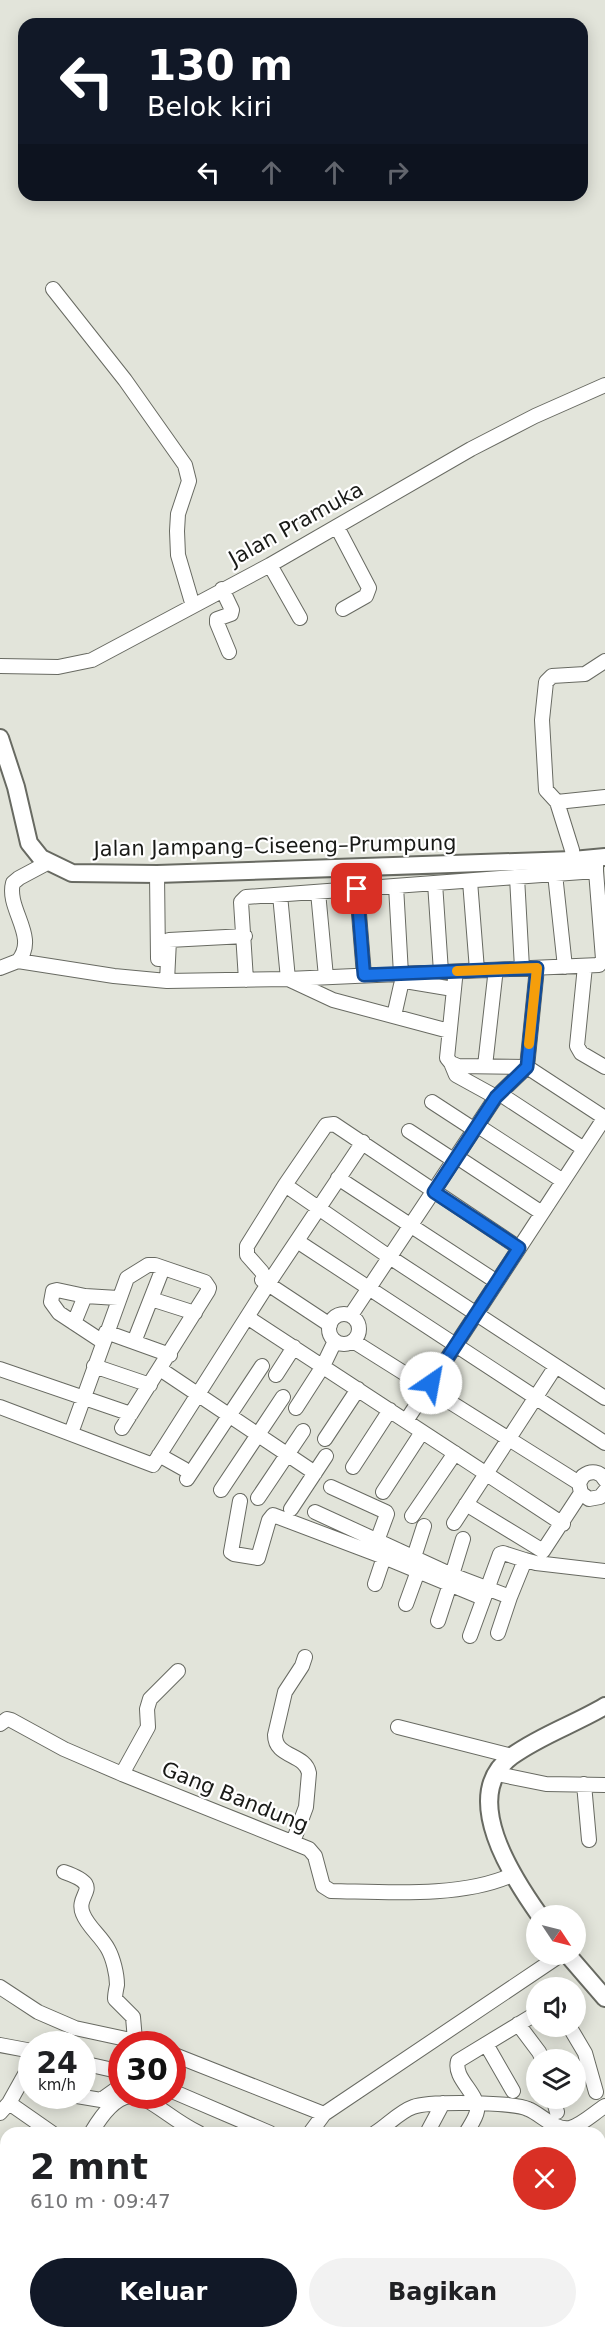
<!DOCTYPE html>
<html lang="id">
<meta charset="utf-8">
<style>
:root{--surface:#fff;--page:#f2f2f2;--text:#202124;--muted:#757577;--accent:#111827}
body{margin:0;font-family:"DejaVu Sans",sans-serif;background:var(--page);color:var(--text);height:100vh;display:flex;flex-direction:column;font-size:22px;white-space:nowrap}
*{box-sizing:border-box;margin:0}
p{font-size:20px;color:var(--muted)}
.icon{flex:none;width:33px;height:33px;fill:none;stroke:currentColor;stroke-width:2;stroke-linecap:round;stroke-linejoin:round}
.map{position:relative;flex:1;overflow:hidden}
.details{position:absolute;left:0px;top:2127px;width:606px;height:212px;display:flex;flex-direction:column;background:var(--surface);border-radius:18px 18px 0 0;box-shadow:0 3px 15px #0003}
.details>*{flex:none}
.top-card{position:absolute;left:18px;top:18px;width:570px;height:183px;border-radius:18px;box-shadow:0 3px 15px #0003;background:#111827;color:#fff;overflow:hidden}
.needle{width:39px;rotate:125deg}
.tools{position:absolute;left:526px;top:1905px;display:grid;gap:12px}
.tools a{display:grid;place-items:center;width:60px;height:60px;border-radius:50%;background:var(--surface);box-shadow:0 3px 15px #0003;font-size:30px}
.speed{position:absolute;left:18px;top:2031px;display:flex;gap:12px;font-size:30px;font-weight:700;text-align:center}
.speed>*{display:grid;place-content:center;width:78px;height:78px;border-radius:50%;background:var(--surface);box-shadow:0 3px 15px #0003;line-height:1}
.speed small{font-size:15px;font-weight:400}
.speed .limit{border:9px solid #d22;background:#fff;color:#111}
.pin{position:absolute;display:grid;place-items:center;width:51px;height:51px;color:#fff;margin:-26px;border-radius:12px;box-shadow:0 3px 9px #0006}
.me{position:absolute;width:66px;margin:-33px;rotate:33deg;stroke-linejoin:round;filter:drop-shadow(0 0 4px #0008)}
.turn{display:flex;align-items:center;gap:21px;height:126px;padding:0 30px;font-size:27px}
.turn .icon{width:78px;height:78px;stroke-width:2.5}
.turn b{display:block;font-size:42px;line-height:51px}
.lanes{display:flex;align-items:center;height:57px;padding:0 30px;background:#0003;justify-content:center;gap:30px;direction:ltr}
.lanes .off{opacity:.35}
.round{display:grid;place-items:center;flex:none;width:63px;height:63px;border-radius:32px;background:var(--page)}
.headline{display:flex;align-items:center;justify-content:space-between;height:102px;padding:0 30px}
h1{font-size:36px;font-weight:800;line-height:45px}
.button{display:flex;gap:12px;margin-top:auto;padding:12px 30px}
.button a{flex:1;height:69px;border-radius:36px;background:var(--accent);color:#fff;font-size:24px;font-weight:800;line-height:69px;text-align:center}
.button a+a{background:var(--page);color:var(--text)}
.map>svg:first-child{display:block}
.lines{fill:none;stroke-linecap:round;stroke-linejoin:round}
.minor-casing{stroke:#686a62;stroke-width:16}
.major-casing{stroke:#686a62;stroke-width:20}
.minor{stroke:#fff;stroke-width:14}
.major{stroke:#fff;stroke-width:16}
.route-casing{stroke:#114b97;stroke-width:15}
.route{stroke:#1a73e8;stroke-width:10}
.slow{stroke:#f59e0b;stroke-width:10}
.labels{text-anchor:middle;stroke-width:4.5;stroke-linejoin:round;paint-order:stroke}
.street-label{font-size:21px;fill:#191a17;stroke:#fff}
</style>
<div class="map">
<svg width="605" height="2338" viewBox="0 0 605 2338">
<rect width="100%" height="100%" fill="#e2e4da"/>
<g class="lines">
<defs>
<path id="minor" d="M53 289 125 380 185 465 189 481 178 514 177 531 178 555 193 606
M337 527 369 588 366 596 343 609
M270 565 300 618
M222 589 232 610 231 614 217 619V623L229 652
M0 666 58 667 92 660 270 565 471 449 535 416 605 385
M557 802 605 797
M573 860 572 850 557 802 546 790 542 720 546 682 552 676 585 674 605 661
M157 874 158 959
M555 874 565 967
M517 877 522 968
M470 881 477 970
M435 883 441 972
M396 886 401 974
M357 889 364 975
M318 892 326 977
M280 895 288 979 333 1000 449 1031
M245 936 169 940 167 981 288 979 599 965 603 959 596 871
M18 961 114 976 167 981
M585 966 577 1046 581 1053 605 1067
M0 968 18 961C39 937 6 909 13 883L19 878 49 862
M455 979 447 1058 451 1063 458 1066 527 1067 605 1118
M246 980 241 902 246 897 596 871V862
M394 1016 401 985 405 981 453 989
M451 1063 456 1075 496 1097
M485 1066 495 977
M500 1094 584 1149
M432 1102 475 1130
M478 1126 563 1181
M409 1131 455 1161
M457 1157 542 1213
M338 1178 497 1282
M285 1185 385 1254 605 1398
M297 1241 605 1443
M262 1272 247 1255V1246L285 1185 326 1125 334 1124 519 1248
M262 1280 268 1284 363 1142
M151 1299 195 1313
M329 1329a15 15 0 1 1 30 0a15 15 0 1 1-30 0Z
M351 1315 496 1097 527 1067 537 968
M247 1317 563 1524
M74 1323 85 1296
M106 1332 170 1355
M353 1341 579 1483
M103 1342 59 1313 51 1302 53 1291 57 1290 85 1296 118 1298
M134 1342 163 1268
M94 1366 150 1385
M0 1369 131 1414
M160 1369 315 1473
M276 1375 294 1347
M0 1407 153 1465 268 1284 330 1325
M296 1408 323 1366 335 1341
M406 1421 605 1117
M71 1433 127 1278 148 1265H155L205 1282 209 1288 208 1291 122 1428
M325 1439 358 1389
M159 1455 184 1469
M353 1467 390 1410
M187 1479 262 1366
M605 1480C600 1471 591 1470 583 1476L579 1483 581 1493 589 1499 600 1497 605 1491
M331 1487 386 1512 387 1514 377 1541
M221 1490 283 1397
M383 1492 422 1432
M258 1498 303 1431
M240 1501 231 1552 234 1554 258 1558 269 1520 273 1515 384 1557 483 1598
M466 1504 543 1551 581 1493
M291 1509 326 1456
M315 1512 452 1575 510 1597 525 1560 536 1563 605 1571
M412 1516 455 1453
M454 1523 556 1366
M414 1557 424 1526
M452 1575 463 1539
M375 1584 386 1551
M406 1604 418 1571
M438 1621 450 1584
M498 1633 510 1597
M470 1636 500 1554 503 1553 525 1560
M0 1724 7 1719 11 1720 64 1749 122 1774 309 1849 315 1856 323 1886 331 1891C387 1892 461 1898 512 1875
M398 1727 512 1756
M122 1774 148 1727 147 1709 150 1699 178 1671
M497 1774 546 1784 605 1785
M584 1784 589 1840
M293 1842 306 1807 309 1773C305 1753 275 1758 275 1735L285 1692 302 1666 305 1657
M64 1872C107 1887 74 1893 83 1914 88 1927 101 1936 108 1949 113 1958 117 1974 117 1985 116 1990 115 1994 115 1999L133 2017 135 2040
M0 1987 38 2012 75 2028 149 2044
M518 2024 539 2052 543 2060
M569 2026 585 2053 596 2092
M486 2044 513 2091
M0 2045 32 2051
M172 2054 324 2114
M82 2063 122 2072
M172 2091 270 2133
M77 2096 101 2100 122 2085
M553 2098 557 2112
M9 2103 52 2133
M0 2113 9 2103 28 2069
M91 2133C132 2064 149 2109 199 2133
M310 2133 324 2114 562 1954
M375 2133C388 2125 399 2112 413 2107 429 2101 514 2102 528 2109 541 2114 555 2131 570 2128 582 2125 595 2112 605 2106
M427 2133 443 2103
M466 2133C470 2126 476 2118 477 2111 479 2093 453 2079 458 2061L537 2013
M0 2336 6 2328
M148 2338 149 2332"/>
<path id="major" d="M0 738 16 787 29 843 41 858 72 873 157 874 573 860 605 857
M540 1916C513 1878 458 1795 512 1756 541 1735 575 1724 605 1706
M567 1954 605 1998"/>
</defs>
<use href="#minor" class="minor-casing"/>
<use href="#major" class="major-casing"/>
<use href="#minor" class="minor"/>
<use href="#major" class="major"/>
</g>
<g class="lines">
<defs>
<path id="route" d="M357 889 364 975 537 968 527 1067 496 1097 434 1192 519 1248 431 1383"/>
</defs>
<use href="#route" class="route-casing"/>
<use href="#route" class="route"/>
<path class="slow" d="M457 971 537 968 529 1044"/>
</g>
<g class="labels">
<g class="street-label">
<text transform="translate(296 524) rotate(-29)" y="7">Jalan Pramuka</text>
<text transform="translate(275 846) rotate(-1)" y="7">Jalan Jampang–Ciseeng–Prumpung</text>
<text transform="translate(235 1797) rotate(22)" y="7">Gang Bandung</text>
</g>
</g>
</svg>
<div class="tools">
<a><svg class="needle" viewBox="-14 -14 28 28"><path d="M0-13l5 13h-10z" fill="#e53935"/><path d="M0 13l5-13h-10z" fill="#757577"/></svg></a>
<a><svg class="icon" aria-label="sound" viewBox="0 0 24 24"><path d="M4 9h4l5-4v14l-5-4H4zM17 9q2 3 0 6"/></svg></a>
<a><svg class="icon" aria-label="layers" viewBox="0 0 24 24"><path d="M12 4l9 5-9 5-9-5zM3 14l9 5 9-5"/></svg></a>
</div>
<div class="speed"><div>24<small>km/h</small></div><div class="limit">30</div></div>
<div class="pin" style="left:357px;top:889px;background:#d93025"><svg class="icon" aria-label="arrive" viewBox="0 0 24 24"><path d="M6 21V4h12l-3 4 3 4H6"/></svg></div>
<svg class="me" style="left:431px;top:1383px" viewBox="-20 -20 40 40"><circle r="19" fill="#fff"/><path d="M0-13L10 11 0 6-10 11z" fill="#1a73e8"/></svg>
<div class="top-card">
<div class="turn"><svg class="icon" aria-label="left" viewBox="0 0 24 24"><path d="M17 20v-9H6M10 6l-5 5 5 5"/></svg><div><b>130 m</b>Belok kiri</div></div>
<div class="lanes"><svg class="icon" aria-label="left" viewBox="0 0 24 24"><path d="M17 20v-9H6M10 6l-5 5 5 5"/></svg><svg class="icon off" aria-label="ahead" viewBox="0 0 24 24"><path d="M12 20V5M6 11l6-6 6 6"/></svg><svg class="icon off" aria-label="ahead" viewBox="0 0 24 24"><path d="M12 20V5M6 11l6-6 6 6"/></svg><svg class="icon off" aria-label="right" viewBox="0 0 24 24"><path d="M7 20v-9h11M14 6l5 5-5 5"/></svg></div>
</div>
<section class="details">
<div class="headline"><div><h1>2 mnt</h1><p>610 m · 09:47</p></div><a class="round" style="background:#d93025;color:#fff"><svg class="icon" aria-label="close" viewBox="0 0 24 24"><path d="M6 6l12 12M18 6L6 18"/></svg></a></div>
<div class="button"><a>Keluar</a><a>Bagikan</a></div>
</section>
</div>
